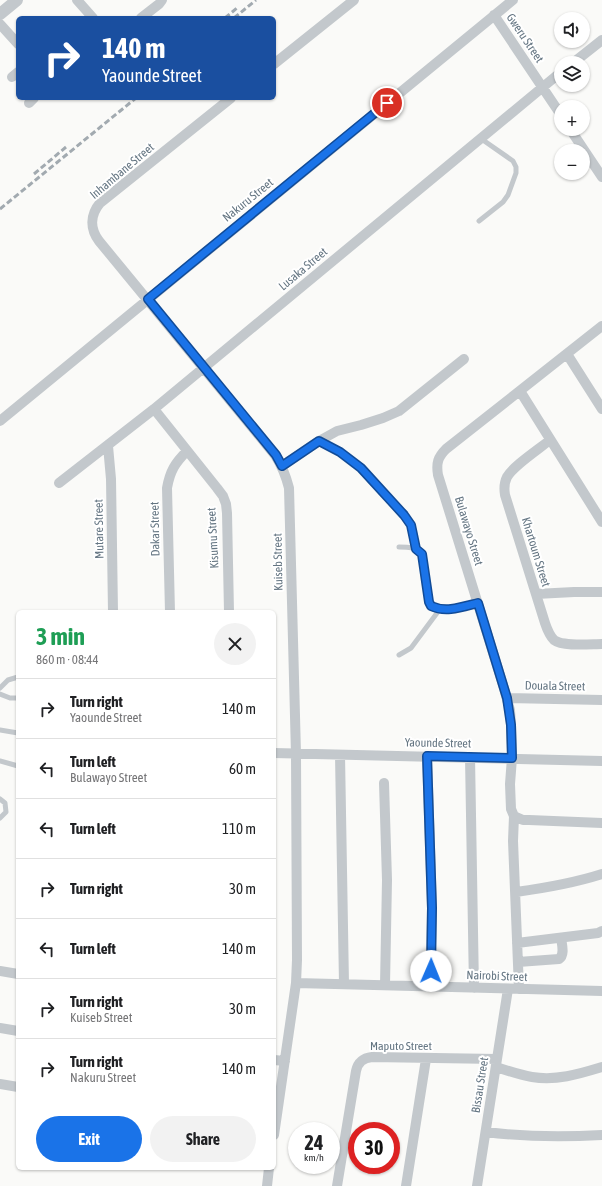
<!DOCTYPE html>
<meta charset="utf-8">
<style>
:root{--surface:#fff;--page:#f2f2f2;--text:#202124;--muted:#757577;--line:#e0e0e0;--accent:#1a73e8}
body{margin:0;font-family:"Asap Condensed",sans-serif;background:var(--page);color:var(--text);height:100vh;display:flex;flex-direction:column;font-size:15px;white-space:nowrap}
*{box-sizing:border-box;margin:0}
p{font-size:13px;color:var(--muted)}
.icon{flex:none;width:22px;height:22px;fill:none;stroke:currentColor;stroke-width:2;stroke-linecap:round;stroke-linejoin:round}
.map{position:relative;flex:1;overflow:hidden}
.sheet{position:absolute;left:16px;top:610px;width:260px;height:560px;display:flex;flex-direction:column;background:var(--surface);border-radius:6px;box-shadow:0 1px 3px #0004}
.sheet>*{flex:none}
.banner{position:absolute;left:16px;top:16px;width:260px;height:84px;border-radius:6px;box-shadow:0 1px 3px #0004;background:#1a4fa0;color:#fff;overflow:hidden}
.fabs{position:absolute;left:554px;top:12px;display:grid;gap:8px}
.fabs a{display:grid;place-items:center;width:36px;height:36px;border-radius:50%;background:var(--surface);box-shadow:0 1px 3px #0004;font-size:20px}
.speed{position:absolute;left:288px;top:1122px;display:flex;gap:8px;font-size:20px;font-weight:700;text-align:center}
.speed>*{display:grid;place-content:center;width:52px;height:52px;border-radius:50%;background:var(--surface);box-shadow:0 1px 3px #0004;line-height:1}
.speed small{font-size:10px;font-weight:400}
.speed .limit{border:6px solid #d22;background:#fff;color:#111}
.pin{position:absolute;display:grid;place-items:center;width:34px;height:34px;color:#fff;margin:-17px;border:2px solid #fff;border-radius:50%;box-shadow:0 1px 4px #0007}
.me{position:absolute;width:44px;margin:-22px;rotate:1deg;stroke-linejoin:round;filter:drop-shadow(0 0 3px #0008)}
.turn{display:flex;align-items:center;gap:14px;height:84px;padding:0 20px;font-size:18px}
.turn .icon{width:52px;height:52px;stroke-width:2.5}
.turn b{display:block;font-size:28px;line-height:34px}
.round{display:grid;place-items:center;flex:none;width:42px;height:42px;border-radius:21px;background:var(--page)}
.summary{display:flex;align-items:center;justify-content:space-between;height:68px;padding:0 20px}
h1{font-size:24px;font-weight:700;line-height:30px;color:#1e9e55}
.action{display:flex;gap:8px;margin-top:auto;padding:8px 20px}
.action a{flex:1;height:46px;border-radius:24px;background:var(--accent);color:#fff;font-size:16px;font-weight:700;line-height:46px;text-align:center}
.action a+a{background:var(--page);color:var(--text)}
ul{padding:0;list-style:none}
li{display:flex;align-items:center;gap:12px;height:60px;padding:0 20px;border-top:1px solid var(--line)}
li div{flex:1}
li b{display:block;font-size:15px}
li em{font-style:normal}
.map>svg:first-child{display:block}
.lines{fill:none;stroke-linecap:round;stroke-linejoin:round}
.service{stroke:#c3c8cc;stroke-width:5}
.minor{stroke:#c3c8cc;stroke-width:10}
.tertiary{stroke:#c3c8cc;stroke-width:12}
.rail{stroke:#a2aab0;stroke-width:3;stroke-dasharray:6 3;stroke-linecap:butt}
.route-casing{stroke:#114b97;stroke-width:10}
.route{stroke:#1a73e8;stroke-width:7}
.labels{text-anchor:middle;stroke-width:4;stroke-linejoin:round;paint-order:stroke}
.street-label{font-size:12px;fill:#657683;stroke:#fff}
</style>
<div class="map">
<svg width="602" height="1186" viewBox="0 0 602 1186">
<rect width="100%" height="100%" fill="#fafaf8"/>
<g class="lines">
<path class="service" d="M479 221 503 202 508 195 516 173V167L513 161 480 138
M319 441 340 452 361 468 404 515 411 525 416 549
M399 547C410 547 413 547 422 554L429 602 431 606C446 613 462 607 478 603
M399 655 411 648 440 609
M0 688 8 680 18 677
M0 694 10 698H18
M0 730 18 733
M0 761 18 766
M0 799 5 803 6 812 0 818"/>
<path class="minor" d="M77 0 93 18
M494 15 561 115
M141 18 159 4 162 0
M0 24 18 44
M573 63 602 40
M274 64 354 0
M12 77 18 72
M231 98 100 203C90 215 90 229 99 241L275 455C282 466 286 476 289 488L296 754 297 960 296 983 274 1135
M29 103 34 98
M570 129 602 177
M567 354 602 409
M520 391 602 522
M154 409 217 488 223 496 226 504 227 513 229 612
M0 421 513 0
M550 440C539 449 513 466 507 477 504 483 504 489 505 495L545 623C547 629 550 636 554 640 563 647 591 644 602 644
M108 446 111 479 113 612
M282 466 319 441 337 431 361 425 383 418 399 411 464 359
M59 483 154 409 561 72
M536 594 574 592H602
M170 612 167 488C170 471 175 463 187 451
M507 698 602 700
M274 753 602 761
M340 755 344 984
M427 756 432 908 430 987
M470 757 474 988
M384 783 387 880 385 985
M514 816 523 820H529L602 823
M516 892C545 888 574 883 602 874
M517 943 598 933 602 931
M518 962 559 959C565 955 562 945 561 938
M0 971 18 974
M296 983 602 991
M519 989 513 841 514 816 511 809 510 784 512 758 511 725 510 710 503 685 438 475C436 463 438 457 446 449L602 326
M0 1028 18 1031
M274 1060 285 1061
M496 1067C508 1071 520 1075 532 1077 557 1081 579 1074 602 1067
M0 1084 18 1087
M486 1132C525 1137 563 1137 602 1135
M267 1186 269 1168
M337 1186 356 1071C358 1062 363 1058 372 1057L497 1059
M406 1186 426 1059
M477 1186 508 989"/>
<path class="tertiary" d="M0 14 17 0"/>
<path class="rail" d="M225 18 237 8
M234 18 256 0
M34 174 66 147
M0 209 136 98"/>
</g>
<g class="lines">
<defs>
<path id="route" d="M387 103 148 299 276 455 282 466 319 441 340 452 361 468 404 515 411 525 416 549 422 554 429 602 431 606C446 613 462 607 478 603L507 698 511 725 512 758 427 756 432 908 431 971"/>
</defs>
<use href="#route" class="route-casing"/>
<use href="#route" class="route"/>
</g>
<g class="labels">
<g class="street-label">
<text transform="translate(525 38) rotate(56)" y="4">Gweru Street</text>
<text transform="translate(122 171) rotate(-40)" y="4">Inhambane Street</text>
<text transform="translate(248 200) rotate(-39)" y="4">Nakuru Street</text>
<text transform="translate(303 269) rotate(-40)" y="4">Lusaka Street</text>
<text transform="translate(99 529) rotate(-91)" y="4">Mutare Street</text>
<text transform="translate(155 529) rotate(-91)" y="4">Dakar Street</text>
<text transform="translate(469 531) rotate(73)" y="4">Bulawayo Street</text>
<text transform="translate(213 538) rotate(-93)" y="4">Kisumu Street</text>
<text transform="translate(536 552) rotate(73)" y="4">Khartoum Street</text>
<text transform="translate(278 562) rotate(-91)" y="4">Kuiseb Street</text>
<text transform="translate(555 686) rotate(1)" y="4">Douala Street</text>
<text transform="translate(438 743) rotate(1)" y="4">Yaounde Street</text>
<text transform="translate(497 976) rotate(2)" y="4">Nairobi Street</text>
<text x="401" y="1050">Maputo Street</text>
<text transform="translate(480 1085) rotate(-81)" y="4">Bissau Street</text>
</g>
</g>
</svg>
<div class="fabs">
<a><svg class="icon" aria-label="sound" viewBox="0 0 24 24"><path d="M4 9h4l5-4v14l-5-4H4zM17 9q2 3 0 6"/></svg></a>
<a><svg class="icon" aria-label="layers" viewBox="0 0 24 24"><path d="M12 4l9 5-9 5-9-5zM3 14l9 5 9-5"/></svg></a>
<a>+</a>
<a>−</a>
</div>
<div class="speed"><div>24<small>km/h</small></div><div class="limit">30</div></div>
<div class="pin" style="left:387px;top:103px;background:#d93025"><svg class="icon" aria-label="arrive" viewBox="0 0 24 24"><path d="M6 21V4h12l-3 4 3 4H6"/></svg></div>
<svg class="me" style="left:431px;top:971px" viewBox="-20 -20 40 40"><circle r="19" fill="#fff"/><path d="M0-13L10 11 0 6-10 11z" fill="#1a73e8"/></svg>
<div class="banner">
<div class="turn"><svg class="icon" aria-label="right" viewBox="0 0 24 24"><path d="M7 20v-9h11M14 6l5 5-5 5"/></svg><div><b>140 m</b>Yaounde Street</div></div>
</div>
<section class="sheet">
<div class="summary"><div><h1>3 min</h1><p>860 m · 08:44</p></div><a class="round"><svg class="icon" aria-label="close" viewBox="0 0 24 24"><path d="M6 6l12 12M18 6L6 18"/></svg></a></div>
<ul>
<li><svg class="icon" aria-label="right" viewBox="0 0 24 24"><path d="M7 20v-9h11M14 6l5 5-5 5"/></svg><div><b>Turn right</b><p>Yaounde Street</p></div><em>140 m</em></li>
<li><svg class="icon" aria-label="left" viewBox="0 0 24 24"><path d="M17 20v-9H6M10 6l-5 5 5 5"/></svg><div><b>Turn left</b><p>Bulawayo Street</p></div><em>60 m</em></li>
<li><svg class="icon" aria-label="left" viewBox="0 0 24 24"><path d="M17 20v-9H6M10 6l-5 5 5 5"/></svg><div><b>Turn left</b></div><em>110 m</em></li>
<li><svg class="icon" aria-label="right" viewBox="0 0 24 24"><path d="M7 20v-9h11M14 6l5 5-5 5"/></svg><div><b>Turn right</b></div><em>30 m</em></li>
<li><svg class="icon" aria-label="left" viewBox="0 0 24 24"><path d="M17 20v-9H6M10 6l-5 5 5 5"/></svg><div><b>Turn left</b></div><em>140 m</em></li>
<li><svg class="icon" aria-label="right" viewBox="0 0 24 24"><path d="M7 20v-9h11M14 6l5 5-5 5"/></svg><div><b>Turn right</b><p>Kuiseb Street</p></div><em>30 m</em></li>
<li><svg class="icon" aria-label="right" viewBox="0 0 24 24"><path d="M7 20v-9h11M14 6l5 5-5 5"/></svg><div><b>Turn right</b><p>Nakuru Street</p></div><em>140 m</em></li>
</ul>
<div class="action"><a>Exit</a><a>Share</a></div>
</section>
</div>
